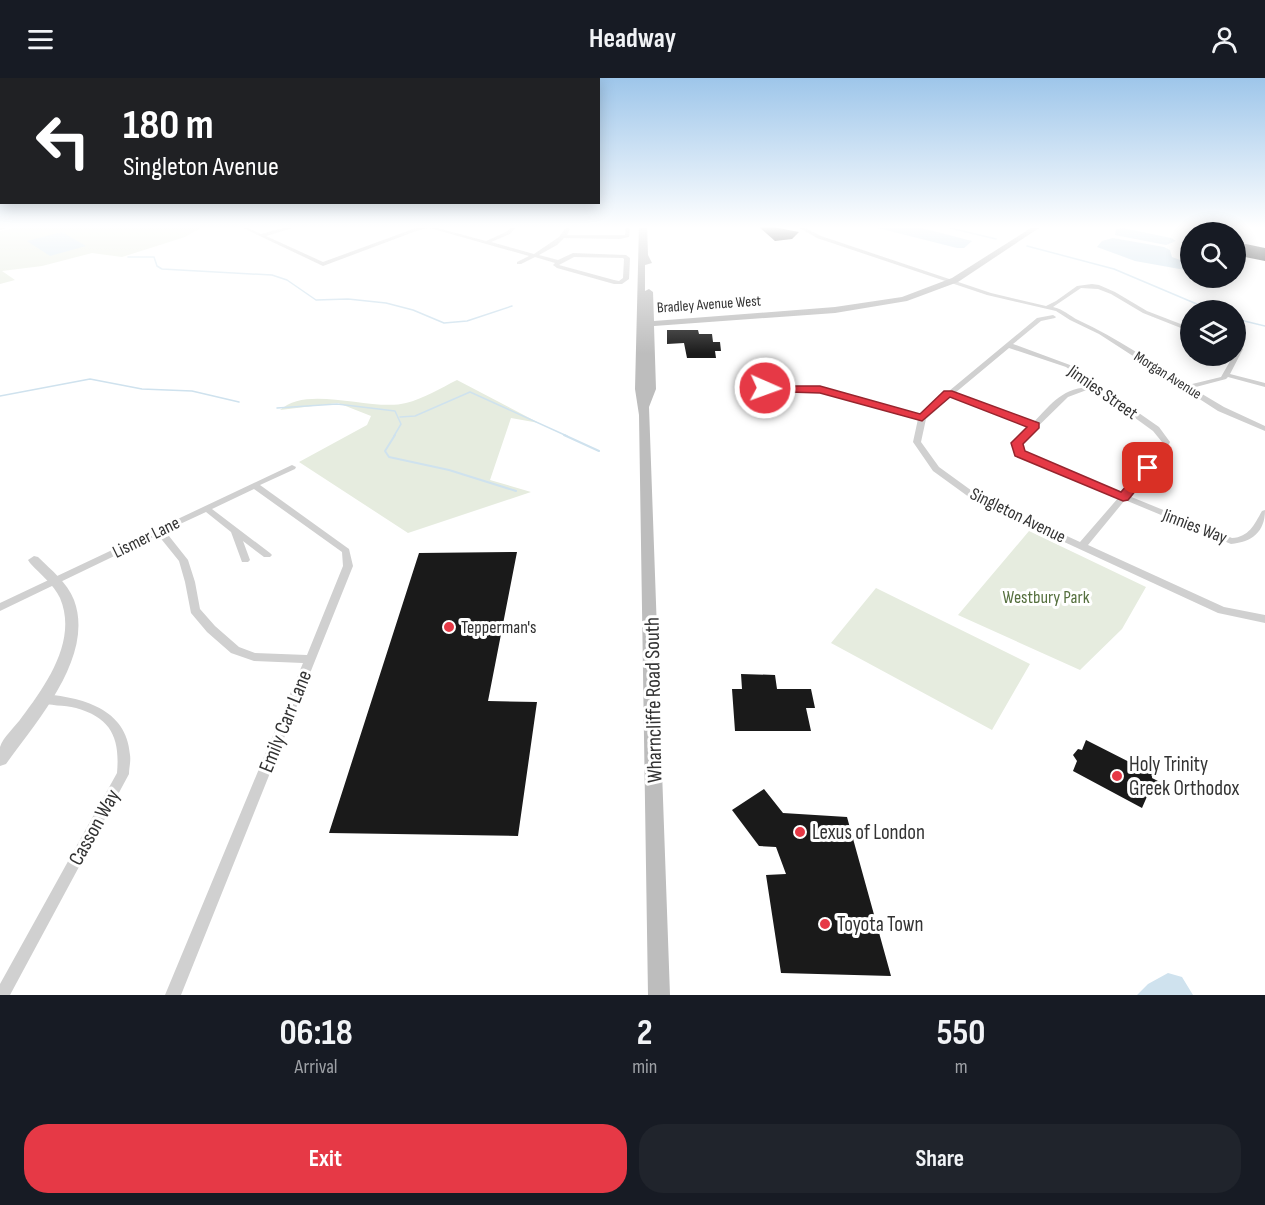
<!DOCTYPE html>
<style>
:root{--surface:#171b24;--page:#20242c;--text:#f1f3f6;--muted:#9ea1a6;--accent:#e63946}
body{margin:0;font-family:"Sofia Sans Condensed",sans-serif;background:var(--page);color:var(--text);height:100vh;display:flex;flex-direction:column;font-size:22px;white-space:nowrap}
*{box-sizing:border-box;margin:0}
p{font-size:20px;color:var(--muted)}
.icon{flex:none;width:33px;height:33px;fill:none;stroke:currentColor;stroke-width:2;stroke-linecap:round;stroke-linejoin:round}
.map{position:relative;height:917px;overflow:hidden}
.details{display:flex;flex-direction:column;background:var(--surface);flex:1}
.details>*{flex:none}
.hud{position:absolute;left:0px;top:0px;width:600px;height:126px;box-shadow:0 3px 15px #0003;background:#202124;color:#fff;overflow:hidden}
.fabs{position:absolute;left:1180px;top:144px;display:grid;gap:12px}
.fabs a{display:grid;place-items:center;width:66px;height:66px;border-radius:50%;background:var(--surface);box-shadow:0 3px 15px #0003;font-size:30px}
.pin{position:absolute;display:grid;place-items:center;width:51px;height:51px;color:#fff;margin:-26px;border-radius:12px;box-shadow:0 3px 9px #0006}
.me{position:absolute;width:66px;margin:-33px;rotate:92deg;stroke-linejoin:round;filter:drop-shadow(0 0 4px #0008)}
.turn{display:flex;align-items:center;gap:21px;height:126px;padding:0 24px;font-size:27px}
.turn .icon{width:78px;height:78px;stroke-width:2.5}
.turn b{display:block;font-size:42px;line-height:51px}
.eta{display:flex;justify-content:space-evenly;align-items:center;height:102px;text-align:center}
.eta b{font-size:36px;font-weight:700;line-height:42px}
.cta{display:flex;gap:12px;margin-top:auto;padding:12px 24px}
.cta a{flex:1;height:69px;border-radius:24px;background:var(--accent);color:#fff;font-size:24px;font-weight:700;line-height:69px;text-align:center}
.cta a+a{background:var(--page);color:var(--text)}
header{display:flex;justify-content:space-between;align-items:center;height:78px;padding:0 24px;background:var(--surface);font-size:27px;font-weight:700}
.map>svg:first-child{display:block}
.green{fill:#e6ecdf}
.water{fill:#cfe2ee}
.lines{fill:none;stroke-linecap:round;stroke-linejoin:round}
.stream-far1{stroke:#cfe2ee;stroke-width:1.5}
.stream{stroke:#cfe2ee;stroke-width:2}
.building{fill:#1a1a1a}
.minor{fill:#d0d0d0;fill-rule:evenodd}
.tertiary{fill:#d0d0d0;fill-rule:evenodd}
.secondary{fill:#bdbdbd;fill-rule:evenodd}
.route{fill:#e63946;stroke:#96252e;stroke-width:1.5}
.poi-dot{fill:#e63946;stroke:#fff;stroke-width:2}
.labels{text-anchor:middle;stroke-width:6;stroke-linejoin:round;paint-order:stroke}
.far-street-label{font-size:15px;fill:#333;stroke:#fff}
.street-label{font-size:18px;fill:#333;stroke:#fff}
.park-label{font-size:18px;fill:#56703f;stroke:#fff}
.poi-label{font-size:18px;fill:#333;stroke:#fff;text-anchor:start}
.near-street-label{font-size:21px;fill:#333;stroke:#fff}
.near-poi-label{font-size:21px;fill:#333;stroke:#fff;text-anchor:start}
</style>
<header><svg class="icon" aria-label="menu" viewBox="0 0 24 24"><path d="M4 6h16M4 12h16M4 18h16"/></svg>Headway<svg class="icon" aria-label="person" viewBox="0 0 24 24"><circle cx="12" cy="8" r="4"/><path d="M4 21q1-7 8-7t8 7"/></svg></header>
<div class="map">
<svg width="1265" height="917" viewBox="0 0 1265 917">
<rect width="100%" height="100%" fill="#fff"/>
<path class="green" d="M24 148H204L185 159 122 179 92 175 42 188 2 193 15 202 0 206V153Z
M457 302 539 345 511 340 490 402 531 414 408 455 299 384 367 347 371 338 338 325 280 332C307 306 373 334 406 325 423 321 441 310 457 302Z
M1029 453 1146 509 1122 551 1080 592 958 537Z
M876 510 1030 586 992 652 831 565Z"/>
<path class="water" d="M870 148H914L972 163 964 170H957Z
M1123 150 1171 160 1176 163 1166 167 1115 157 1116 151Z
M62 154 86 168 50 178 27 163Z
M1113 160 1164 169 1170 172 1172 179 1191 186V193L1135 183 1097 169 1102 163Z
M1168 895 1182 899 1193 917H1137L1148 906Z"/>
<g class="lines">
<path class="stream-far1" d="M942 148 996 161
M1027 168 1114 191 1211 232
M128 179H154L157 188 162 191 272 197 287 202 316 222 348 221 386 225 413 232 444 245 467 243 512 228
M1236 241 1265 248
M0 318 90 301 142 311 192 313 239 324
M277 330 337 326 395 333 401 346 394 358
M400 339 415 338 470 314 567 358"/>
<path class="stream" d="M395 357 385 373 389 379 449 392 516 413
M564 357 599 373"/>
</g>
<path class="building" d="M758 148H768L799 154 792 161 775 163Z
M1236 164 1265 170V183L1240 178 1236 183Z
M667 252H698L699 256H712L713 264H720L721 273H715L716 280H687L684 265 667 266Z
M517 474 488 623 537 624 518 758 329 755 419 475Z
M741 596 775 597 777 611H811L815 630H806L811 653H735L732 611H742Z
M1086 662 1153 696 1152 700 1162 705 1159 711 1152 707 1142 730 1073 693 1077 683 1073 677 1078 671 1082 672Z
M764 711 783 735 847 739 891 898 781 895 766 797 786 796 776 769 759 768 732 732Z"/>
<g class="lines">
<path class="minor" d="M9 148H16L0 152V150Z
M239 148H244L261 156 290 148H296V149L266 158 323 184 416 150 430 148 486 163 506 154 513 148H517L510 156 491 164 534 176 559 159 567 148H571L567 157H625L626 148H630L629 159 620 161 564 160 557 167 539 177 558 182 573 175 626 177 630 180 629 201 622 206H614L557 190 553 187 555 185 535 179 521 186H517V184L529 178 430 150 419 152 323 188ZM574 179 623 180 624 181 623 200 619 203 614 202 559 187Z
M796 148H801L821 158 991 215 1046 228 1056 223 1077 208 1092 206 1099 207 1115 214 1147 233 1191 250V254L1143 235 1111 216 1098 211 1081 210 1053 229C1063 231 1070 238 1078 242 1117 260 1152 284 1188 307L1221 299 1233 278H1236V265L1243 271 1230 296 1265 305V309L1228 299 1226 301 1192 310 1224 329 1265 348V353L1218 333 1099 256 1070 242 1056 233 987 217 817 160Z
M1053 237 1056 239 1055 240 1041 243 1013 266 1070 287 1159 349 1170 364 1164 377 1129 418 1232 460C1249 459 1254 447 1262 433L1265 432C1265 454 1252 464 1231 466L1125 422 1088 467 1224 529 1265 537V545L1218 535 973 422 933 393 913 364 918 341 820 314 791 313 778 319 762 313 766 305 776 302 791 309 820 310 921 337 945 316V313H949L1037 240ZM1009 270 1066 289 1093 309C1063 309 1052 325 1033 345L955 315ZM775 306 784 310V312L778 315 770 312 771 307ZM1084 313H1098L1153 353 1162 364 1157 374 1123 415 1023 374 1021 365 1068 319ZM951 319 1029 348 1013 365 1016 377 1119 419 1080 464 979 418 939 389 921 364 926 341Z
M292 387 296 389 295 391 260 407 349 471 353 488 181 917H165L303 585 254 583 231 575 207 554 191 535 185 504 179 483 158 457 0 533V525ZM254 411 342 474 343 488 307 577 255 575 239 569 215 548 200 531 195 504 188 482 165 453 206 434 231 454 242 484H248L250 482 243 463 264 479H270L272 477 270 475 212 431Z
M42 616C81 619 127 630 130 677 131 683 129 690 129 696L10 917H0V906L117 695C120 661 112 640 76 630 64 627 50 628 38 624L36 621 38 618Z"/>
<path class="tertiary" d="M34 478 38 479C51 492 67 504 74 522 95 578 37 643 6 686L0 688C0 683 0 674 0 669 3 659 16 648 22 639 46 607 78 562 60 520 54 507 40 496 30 485L28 482Z"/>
<path class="secondary" d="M639 148H647L648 177 652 185 645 187V213L649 211 653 214 654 243 835 229 902 219 952 200 1034 148H1042L958 204 907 223 835 235 654 248 656 311 649 329 670 917H648L639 337 635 311Z"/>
</g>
<linearGradient id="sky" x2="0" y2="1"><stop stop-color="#9ec6ea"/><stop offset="0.54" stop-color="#fff"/><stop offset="1" stop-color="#fff" stop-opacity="0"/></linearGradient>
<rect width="1265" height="276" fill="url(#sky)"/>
<path class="route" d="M776 301 791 308H820L920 336 944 313H952L1039 345V350L1023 366 1025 373 1121 414 1144 387 1154 390 1128 422 1123 423 1015 378 1011 365 1027 349 950 319 922 343 820 315 789 314 775 308 765 313 760 310 764 304Z"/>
<g class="poi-dot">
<circle cx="449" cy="549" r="6"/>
<circle cx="1117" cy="698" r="6"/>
<circle cx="800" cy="754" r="6"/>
<circle cx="825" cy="846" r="6"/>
</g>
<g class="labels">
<g class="far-street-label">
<text transform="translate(709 226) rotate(-4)" y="5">Bradley Avenue West</text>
<text transform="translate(1168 297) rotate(32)" y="5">Morgan Avenue</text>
</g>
<g class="street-label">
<text transform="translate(1103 314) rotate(35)" y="6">Jinnies Street</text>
<text transform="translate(1018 437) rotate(26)" y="6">Singleton Avenue</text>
<text transform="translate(1195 448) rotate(21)" y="6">Jinnies Way</text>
<text transform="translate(146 459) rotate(-26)" y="6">Lismer Lane</text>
</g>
<g class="park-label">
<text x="1046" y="525">Westbury Park</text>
</g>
<g class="poi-label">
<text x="461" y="555">Tepperman's</text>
</g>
<g class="near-street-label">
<text transform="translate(653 622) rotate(-91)" y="7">Wharncliffe Road South</text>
<text transform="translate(285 643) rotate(-68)" y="7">Emily Carr Lane</text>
<text transform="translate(94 749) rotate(-61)" y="7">Casson Way</text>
</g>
<g class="near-poi-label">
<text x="1129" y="693">Holy Trinity<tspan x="1129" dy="24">Greek Orthodox</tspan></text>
<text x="812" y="761">Lexus of London</text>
<text x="837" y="853">Toyota Town</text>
</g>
</g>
</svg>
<div class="fabs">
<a><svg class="icon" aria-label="search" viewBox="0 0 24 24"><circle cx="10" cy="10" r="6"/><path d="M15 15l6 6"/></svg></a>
<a><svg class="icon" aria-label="layers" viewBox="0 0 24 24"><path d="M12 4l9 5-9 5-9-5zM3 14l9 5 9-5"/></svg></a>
</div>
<div class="pin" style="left:1148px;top:390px;background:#d93025"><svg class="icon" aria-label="arrive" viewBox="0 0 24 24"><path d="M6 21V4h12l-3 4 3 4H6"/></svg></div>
<svg class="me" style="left:765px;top:310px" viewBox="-20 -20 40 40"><circle r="17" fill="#e63946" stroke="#fff" stroke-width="3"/><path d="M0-11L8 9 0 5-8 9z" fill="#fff"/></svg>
<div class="hud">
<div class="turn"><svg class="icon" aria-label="left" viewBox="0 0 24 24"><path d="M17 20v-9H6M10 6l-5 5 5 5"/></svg><div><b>180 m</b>Singleton Avenue</div></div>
</div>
</div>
<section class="details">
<div class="eta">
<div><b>06:18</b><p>Arrival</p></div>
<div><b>2</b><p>min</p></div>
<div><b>550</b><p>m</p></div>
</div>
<div class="cta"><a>Exit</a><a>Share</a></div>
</section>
